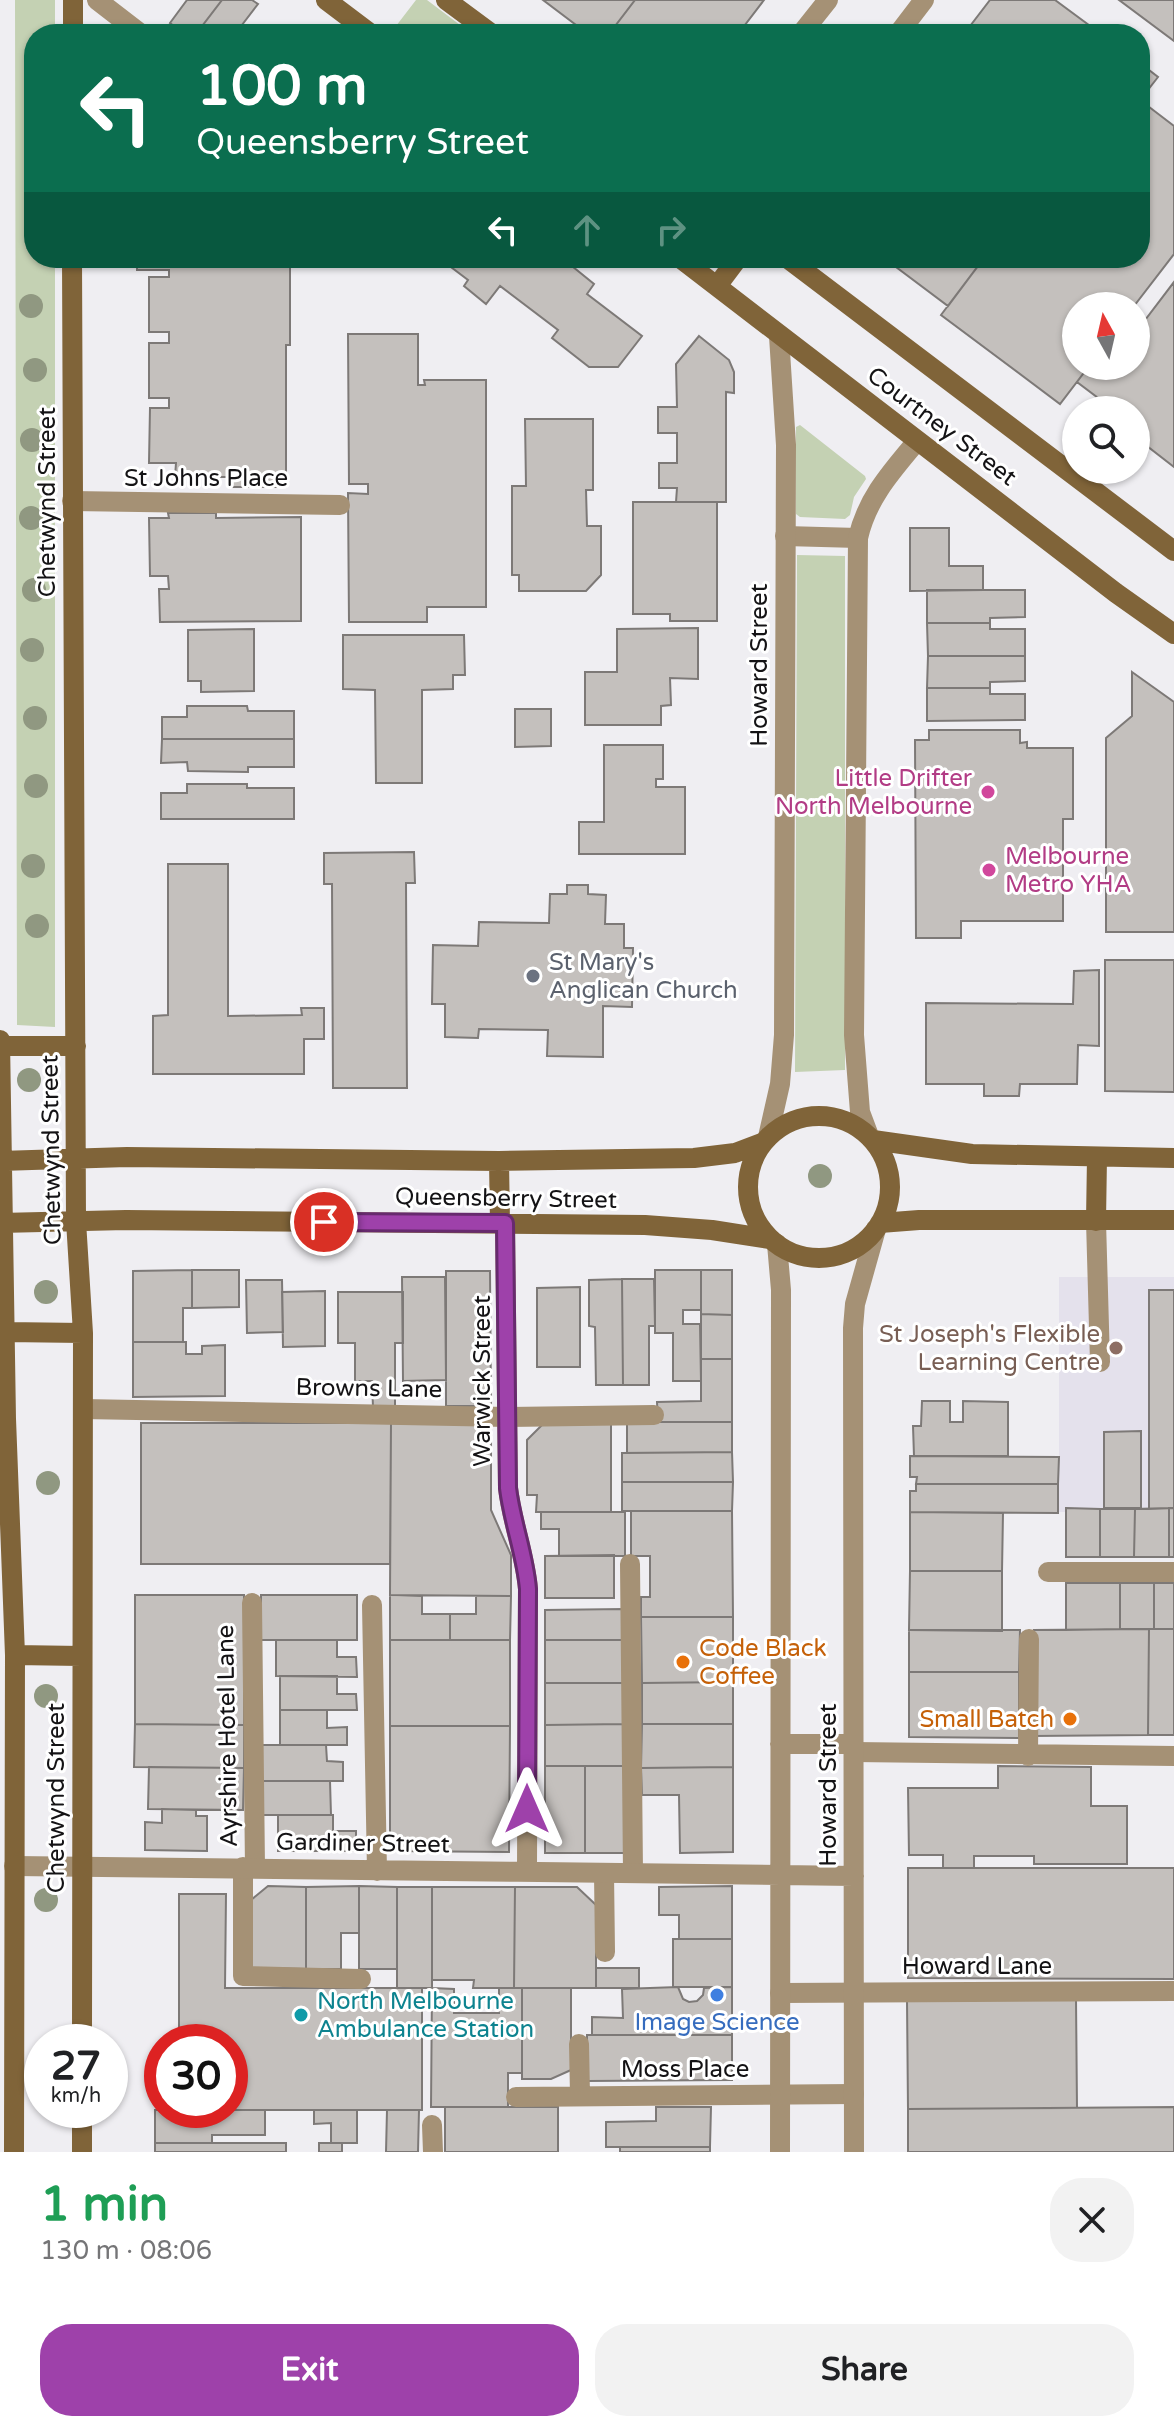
<!DOCTYPE html>
<meta charset="utf-8">
<style>
:root{--surface:#fff;--page:#f2f2f2;--text:#202124;--muted:#757577;--accent:#9e41aa}
body{margin:0;font-family:"Varela Round",sans-serif;background:var(--page);color:var(--text);height:100vh;display:flex;flex-direction:column;font-size:30px;white-space:nowrap}
*{box-sizing:border-box;margin:0}
p{font-size:26px;color:var(--muted)}
.icon{flex:none;width:44px;height:44px;fill:none;stroke:currentColor;stroke-width:2;stroke-linecap:round;stroke-linejoin:round}
.map{position:relative;height:2152px;overflow:hidden}
.drawer{display:flex;flex-direction:column;background:var(--surface);flex:1}
.drawer>*{flex:none}
.guide{position:absolute;left:24px;top:24px;width:1126px;height:244px;border-radius:32px;box-shadow:0 2px 6px #0004;background:#0b6e4f;color:#fff;overflow:hidden}
.needle{width:52px;rotate:352deg}
.controls{position:absolute;left:1062px;top:292px;display:grid;gap:16px}
.controls a{display:grid;place-items:center;width:88px;height:88px;border-radius:50%;background:var(--surface);box-shadow:0 2px 6px #0004;font-size:40px}
.speed{position:absolute;left:24px;top:2024px;display:flex;gap:16px;font-size:40px;font-weight:700;text-align:center}
.speed>*{display:grid;place-content:center;width:104px;height:104px;border-radius:50%;background:var(--surface);box-shadow:0 2px 6px #0004;line-height:1}
.speed small{font-size:20px;font-weight:400}
.speed .limit{border:12px solid #d22;background:#fff;color:#111}
.pin{position:absolute;display:grid;place-items:center;width:68px;height:68px;color:#fff;margin:-34px;border:4px solid #fff;border-radius:50%;box-shadow:0 2px 8px #0007}
.me{position:absolute;width:88px;margin:-44px;rotate:0deg;stroke-linejoin:round;filter:drop-shadow(0 0 6px #0008)}
.turn{display:flex;align-items:center;gap:28px;height:168px;padding:0 40px;font-size:36px}
.turn .icon{width:104px;height:104px;stroke-width:2.5}
.turn b{display:block;font-size:56px;line-height:68px}
.lanes{display:flex;align-items:center;height:76px;padding:0 40px;background:#0003;justify-content:center;gap:40px;direction:ltr}
.lanes .off{opacity:.35}
.round{display:grid;place-items:center;flex:none;width:84px;height:84px;border-radius:32px;background:var(--page)}
.overview{display:flex;align-items:center;justify-content:space-between;height:136px;padding:0 40px}
h1{font-size:48px;font-weight:800;line-height:60px;color:#1e9e55}
.primary-button{display:flex;gap:16px;margin-top:auto;padding:16px 40px}
.primary-button a{flex:1;height:92px;border-radius:32px;background:var(--accent);color:#fff;font-size:32px;font-weight:800;line-height:92px;text-align:center}
.primary-button a+a{background:var(--page);color:var(--text)}
.map>svg:first-child{display:block}
.built{fill:#e4e1ec}
.green{fill:#c4d1b3}
.building{fill:#c4c0bd;stroke:#7d7977;stroke-width:2}
.lines{fill:none;stroke-linecap:round;stroke-linejoin:round}
.lane{stroke:#a59175;stroke-width:20}
.street{stroke:#a59175;stroke-width:20}
.secondary{stroke:#806439;stroke-width:20}
.tree{fill:#909881}
.route-casing{stroke:#672a6e;stroke-width:20}
.route{stroke:#9e41aa;stroke-width:14}
.hotel-dot{fill:#d1479c;stroke:#fff;stroke-width:3}
.worship-dot{fill:#6b7280;stroke:#fff;stroke-width:3}
.education-dot{fill:#8d6e63;stroke:#fff;stroke-width:3}
.food-dot{fill:#e8710a;stroke:#fff;stroke-width:3}
.shop-dot{fill:#3f7fe0;stroke:#fff;stroke-width:3}
.culture-dot{fill:#0f9aa8;stroke:#fff;stroke-width:3}
.labels{text-anchor:middle;stroke-width:6;stroke-linejoin:round;paint-order:stroke}
.street-label{font-size:24px;fill:#141315;stroke:#fff}
.hotel-label{font-size:24px;fill:#b23c85;stroke:#fff;text-anchor:end}
.worship-label{font-size:24px;fill:#5b616d;stroke:#fff;text-anchor:start}
.education-label{font-size:24px;fill:#785e54;stroke:#fff;text-anchor:end}
.food-label{font-size:24px;fill:#c56008;stroke:#fff;text-anchor:start}
.culture-label{font-size:24px;fill:#0d838f;stroke:#fff;text-anchor:start}
.shop-label{font-size:24px;fill:#366cbe;stroke:#fff}
</style>
<div class="map">
<svg width="1174" height="2152" viewBox="0 0 1174 2152">
<rect width="100%" height="100%" fill="#efeef2"/>
<path class="built" d="M1059 1277H1174V1512H1059Z"/>
<path class="green" d="M15 0H55V34H34V258H55V1027L17 1025Z
M416 0H427L472 34H407L396 26Z
M800 425 865 476 866 479 854 497 850 515 845 519 800 517 796 514V427Z
M797 555 845 556V1070L795 1072Z"/>
<path class="building" d="M187 0H222L196 34H184L170 23Z
M222 0H252L258 4 235 34H196Z
M543 0H635L609 34H588Z
M635 0H764L738 34H609Z
M990 0H1055L1101 34H964Z
M1119 0H1174V41Z
M1140 63 1158 77 1140 100Z
M1140 100 1174 126V254L1134 306H1076V366H1089L1060 404 941 315 984 258H1140Z
M137 258H290V345H286V487H231L230 477H175L176 463H149L150 408H169V398H149V343H169V332H149V277H169V270H137Z
M439 258H562L594 284 587 294 642 336 618 367H589L552 338 558 330 500 286 486 304 464 286 468 280Z
M884 258H984L948 306Z
M1174 282V467L1138 439 1144 432 1136 426V410H1101L1106 404 1077 382 1089 366H1136V332Z
M348 334H418V385H425L424 380H486V607H427V622H349L348 493 368 494V484H349Z
M699 336 729 360 734 372V393L726 392V502H676L677 488H659V463H677V433H658V407H677L676 364Z
M525 419H593V490H586L587 526H601V575L586 591H519V575H512V486H526Z
M633 502H717V621H670V614H633Z
M168 513H216V518L301 517V621L160 622 159 589H169L168 576H150L149 518H169Z
M910 528H949V566H983V590L910 591Z
M927 590H1025V617L990 618V623H927Z
M927 623H990V629H1025V656H928Z
M698 628V679L670 678 671 705 661 706V725H585V672H617V629Z
M254 629V691L201 692V681H188V630Z
M343 635H464L465 675H453V689L422 690V783H376L375 690 343 689Z
M928 656H1025V681L990 682V688H927Z
M1132 672 1174 702V932H1106V738L1132 716Z
M927 688H990V694H1025V720L927 721Z
M187 706H247L248 711H294V739H162V717H187Z
M515 709H551V746L515 747Z
M929 730H1020V743L1027 742V748H1073V819H1063V921H961V938H916L915 740H929Z
M162 739H294V767H248V772L188 771 187 762 161 763Z
M604 745H663V779H656V787H685V854H579V822H604Z
M187 784H247V788H294V819H161V793H187Z
M414 852 415 883H406L407 1088H333L332 884H324V853Z
M168 864H228V1016L302 1015 301 1008H324V1039H304V1074H153V1016L168 1015Z
M567 885H588V894L606 895 605 924H624V948H633L632 1007 603 1006V1057L547 1056 548 1030 479 1029 478 1038 445 1037V1004H432L433 945 478 946 479 922 549 923 550 894H567Z
M1105 960H1174V1092L1105 1091Z
M1099 970V1046L1078 1045 1077 1084H1020L1019 1096H984V1084H926V1003L1073 1004 1074 971Z
M192 1270V1308H183V1342H133V1271Z
M192 1270H239V1307L192 1308Z
M655 1270H701V1310H683V1324H700L701 1381H673V1333H655Z
M701 1270H732V1315L701 1314Z
M446 1271H490L491 1406H446Z
M402 1277H445L446 1380 403 1381Z
M622 1279 623 1385H596L595 1327 589 1326V1280Z
M622 1279H654L655 1326H649V1385H623Z
M246 1280H282L283 1332 247 1333Z
M580 1287V1367H537V1288Z
M1149 1290H1174V1508L1149 1509Z
M325 1291V1346L283 1347 282 1292Z
M338 1292H403V1343H395V1406L373 1407 372 1381H355V1343H338Z
M701 1314 732 1315V1359H701Z
M133 1342H186V1354H202V1346L225 1345V1396L133 1397Z
M701 1359H732V1422H658L657 1402 701 1401Z
M922 1401H950V1422H963V1401L1008 1402V1456H914L913 1426H921Z
M545 1422H611V1512H536L537 1495H527V1440Z
M627 1422H732V1452L627 1453Z
M141 1423H391L390 1564H141Z
M391 1423 491 1424V1510L511 1555V1596L390 1595Z
M1141 1431V1508H1104V1432Z
M732 1452 733 1482H622V1453Z
M910 1456 1059 1457 1058 1484H916L917 1477H910Z
M622 1482H733L732 1511H622Z
M916 1484H1058V1513L910 1512V1491H916Z
M1066 1508 1100 1509V1557H1066Z
M1169 1508V1557H1134L1135 1509Z
M1169 1508H1174V1557H1169Z
M1100 1509H1135L1134 1557H1100Z
M631 1511H732L733 1617H641V1597H650V1556H631Z
M541 1512H625V1556H559V1529H541Z
M910 1512 1003 1513 1002 1571H910Z
M614 1555V1598H545V1556Z
M910 1571H1002V1631L909 1630Z
M1066 1583H1120V1629L1066 1630Z
M1120 1583H1154V1629H1120Z
M1154 1583H1174V1629H1154Z
M135 1595H244V1725L135 1724Z
M261 1595H357V1640H261Z
M390 1595 422 1596V1614H450V1640H390Z
M476 1596H511L510 1640H450V1614H476Z
M623 1609V1640H545V1610Z
M641 1617H733V1682L642 1683Z
M1149 1629 1148 1735 1033 1736 1034 1630Z
M1149 1629H1174V1735H1148Z
M909 1630H1020L1019 1672H909Z
M276 1640H337V1657H356L357 1677 276 1676Z
M390 1640H510V1726H390Z
M545 1640H623L624 1683H545Z
M909 1672H1019V1738L909 1737Z
M280 1676H337V1694H356L357 1710H280Z
M733 1682V1724H642V1683Z
M545 1683H624V1724L545 1725Z
M280 1710H327V1728L347 1727V1745H280Z
M135 1724 244 1725V1768L134 1767Z
M624 1724V1766H545V1725Z
M642 1724H733V1767L641 1768Z
M390 1726H510L509 1852 390 1851Z
M261 1745H326L327 1761 343 1762V1781H261Z
M545 1766H585V1853H545Z
M585 1766H624V1853H585Z
M998 1766 1091 1767V1806H1127V1864H1034V1856H974V1868H943V1855H909L908 1788H998Z
M149 1767 244 1768 243 1810 148 1809Z
M733 1767V1852L680 1853 679 1795H642L641 1768Z
M261 1781H330L331 1815H261Z
M162 1809 196 1810V1816H207V1851L145 1850V1822L162 1823Z
M278 1815H333V1831H356V1851H278Z
M908 1868H1174V1979L908 1978Z
M268 1886 306 1887V1969L251 1968V1900Z
M359 1886V1933H341V1969H306V1887Z
M359 1886 397 1887V1969H359Z
M732 1886V1939H679V1915H659V1887Z
M397 1887H432V1988H397Z
M432 1887H515L514 1988H473L474 1980H432Z
M515 1887H577L596 1905V1988H514Z
M179 1894H226L225 1988H422V2110H230V2042H179Z
M673 1939H732V1987H673Z
M596 1968H639V1988H596Z
M678 1987 683 1999 689 2002 697 2001 703 1995 704 1988 732 1987V2035H592V2017L623 2018 622 1989Z
M432 1988 454 1989V2013H499V1988H522V2073H508V2107H431Z
M522 1988H571V2070L551 2079H522Z
M1076 1999 1077 2108 908 2109 907 2000Z
M587 2035H732V2080L587 2081Z
M445 2107H558V2152H445Z
M656 2107H711L710 2147H606V2122L656 2121Z
M1174 2107V2152H908V2109Z
M155 2110H265V2135H212V2143H155Z
M314 2110H357V2143H331V2123L314 2124Z
M387 2110H419L418 2152H386Z
M155 2143H286V2152H155Z
M319 2143H342V2152H319Z
M620 2147H710V2152H620Z"/>
<g class="lines">
<path class="lane" d="M97 0 141 34
M72 501 340 505
M785 536 858 538
M1096 1221 1100 1362
M83 1409 508 1417 654 1415
M630 1564 633 1872
M1048 1572H1174
M252 1603 255 1868
M854 1752 1174 1756
M1028 1756 1029 1639
M243 1867V1976L361 1979
M604 1873 605 1952
M780 1993 1174 1991
M579 2044 580 2095
M516 2097 854 2094
M432 2125 433 2152"/>
<path class="street" d="M801 34 828 0
M898 34 924 0
M869 1136 860 1112 854 1035 858 538C867 498 892 471 917 441
M768 1137 780 1084 784 1035 786 445 779 336
M505 1223 508 1488C512 1523 525 1554 528 1589L527 1871
M777 1244 781 1290 780 2152
M372 1605 377 1871
M780 1744H854
M14 1866C294 1868 574 1873 854 1876
M854 2152 853 1328 855 1304 876 1229"/>
<path class="secondary" d="M326 0 371 34
M446 0 492 34
M73 34V0
M72 258 76 1221 83 1333 82 2042
M680 258 1116 593 1174 634
M787 258 1174 551
M717 286 738 258
M0 1040 6 1419 15 1655 14 2152
M0 1046H76
M748 1187a71 71 0 1 1 142 0a71 71 0 1 1-142 0Z
M873 1140 972 1154 1174 1158
M0 1161 127 1157 499 1161 694 1158 735 1153 764 1142
M499 1161 500 1223
M1096 1221 1097 1157
M0 1223 126 1220 645 1225 712 1230 770 1239
M880 1223 919 1220H1174
M6 1332 83 1333
M15 1655 81 1656
M82 2152V2110"/>
</g>
<g class="tree">
<circle cx="31" cy="306" r="12"/>
<circle cx="35" cy="370" r="12"/>
<circle cx="32" cy="440" r="12"/>
<circle cx="31" cy="518" r="12"/>
<circle cx="34" cy="590" r="12"/>
<circle cx="32" cy="650" r="12"/>
<circle cx="35" cy="718" r="12"/>
<circle cx="36" cy="786" r="12"/>
<circle cx="33" cy="866" r="12"/>
<circle cx="37" cy="926" r="12"/>
<circle cx="29" cy="1080" r="12"/>
<circle cx="820" cy="1176" r="12"/>
<circle cx="46" cy="1292" r="12"/>
<circle cx="48" cy="1483" r="12"/>
<circle cx="46" cy="1696" r="12"/>
<circle cx="46" cy="1900" r="12"/>
</g>
<g class="lines">
<defs>
<path id="route" d="M324 1222 505 1223 508 1488C512 1522 525 1554 528 1589L527 1809"/>
</defs>
<use href="#route" class="route-casing"/>
<use href="#route" class="route"/>
</g>
<g class="hotel-dot">
<circle cx="988" cy="792" r="8"/>
<circle cx="989" cy="870" r="8"/>
</g>
<circle class="worship-dot" cx="533" cy="976" r="8"/>
<circle class="education-dot" cx="1116" cy="1348" r="8"/>
<g class="food-dot">
<circle cx="683" cy="1662" r="8"/>
<circle cx="1070" cy="1719" r="8"/>
</g>
<circle class="shop-dot" cx="717" cy="1995" r="8"/>
<circle class="culture-dot" cx="301" cy="2015" r="8"/>
<g class="labels">
<g class="street-label">
<text transform="translate(942 426) rotate(37)" y="8">Courtney Street</text>
<text x="206" y="486">St Johns Place</text>
<text transform="translate(47 502) rotate(-90)" y="8">Chetwynd Street</text>
<text transform="translate(759 665) rotate(-90)" y="8">Howard Street</text>
<text transform="translate(51 1150) rotate(-91)" y="8">Chetwynd Street</text>
<text transform="translate(506 1198) rotate(1)" y="8">Queensberry Street</text>
<text transform="translate(482 1381) rotate(-90)" y="8">Warwick Street</text>
<text transform="translate(369 1388) rotate(1)" y="8">Browns Lane</text>
<text transform="translate(227 1736) rotate(-91)" y="8">Ayrshire Hotel Lane</text>
<text transform="translate(828 1785) rotate(-90)" y="8">Howard Street</text>
<text transform="translate(56 1798) rotate(-90)" y="8">Chetwynd Street</text>
<text transform="translate(363 1843) rotate(1)" y="8">Gardiner Street</text>
<text x="977" y="1974">Howard Lane</text>
<text x="685" y="2077">Moss Place</text>
</g>
<g class="hotel-label">
<text x="972" y="786">Little Drifter<tspan x="972" dy="28">North Melbourne</tspan></text>
<text x="1005" y="864" text-anchor="start">Melbourne<tspan x="1005" dy="28">Metro YHA</tspan></text>
</g>
<g class="worship-label">
<text x="549" y="970">St Mary's<tspan x="549" dy="28">Anglican Church</tspan></text>
</g>
<g class="education-label">
<text x="1100" y="1342">St Joseph's Flexible<tspan x="1100" dy="28">Learning Centre</tspan></text>
</g>
<g class="food-label">
<text x="699" y="1656">Code Black<tspan x="699" dy="28">Coffee</tspan></text>
<text x="1054" y="1727" text-anchor="end">Small Batch</text>
</g>
<g class="culture-label">
<text x="317" y="2009">North Melbourne<tspan x="317" dy="28">Ambulance Station</tspan></text>
</g>
<g class="shop-label">
<text x="717" y="2030">Image Science</text>
</g>
</g>
</svg>
<div class="controls">
<a><svg class="needle" viewBox="-14 -14 28 28"><path d="M0-13l5 13h-10z" fill="#e53935"/><path d="M0 13l5-13h-10z" fill="#757577"/></svg></a>
<a><svg class="icon" aria-label="search" viewBox="0 0 24 24"><circle cx="10" cy="10" r="6"/><path d="M15 15l6 6"/></svg></a>
</div>
<div class="speed"><div>27<small>km/h</small></div><div class="limit">30</div></div>
<div class="pin" style="left:324px;top:1222px;background:#d93025"><svg class="icon" aria-label="arrive" viewBox="0 0 24 24"><path d="M6 21V4h12l-3 4 3 4H6"/></svg></div>
<svg class="me" style="left:527px;top:1809px" viewBox="-20 -20 40 40"><path d="M0-17L14 15 0 8-14 15z" fill="#9e41aa" stroke="#fff" stroke-width="4"/></svg>
<div class="guide">
<div class="turn"><svg class="icon" aria-label="left" viewBox="0 0 24 24"><path d="M17 20v-9H6M10 6l-5 5 5 5"/></svg><div><b>100 m</b>Queensberry Street</div></div>
<div class="lanes"><svg class="icon" aria-label="left" viewBox="0 0 24 24"><path d="M17 20v-9H6M10 6l-5 5 5 5"/></svg><svg class="icon off" aria-label="ahead" viewBox="0 0 24 24"><path d="M12 20V5M6 11l6-6 6 6"/></svg><svg class="icon off" aria-label="right" viewBox="0 0 24 24"><path d="M7 20v-9h11M14 6l5 5-5 5"/></svg></div>
</div>
</div>
<section class="drawer">
<div class="overview"><div><h1>1 min</h1><p>130 m · 08:06</p></div><a class="round"><svg class="icon" aria-label="close" viewBox="0 0 24 24"><path d="M6 6l12 12M18 6L6 18"/></svg></a></div>
<div class="primary-button"><a>Exit</a><a>Share</a></div>
</section>
